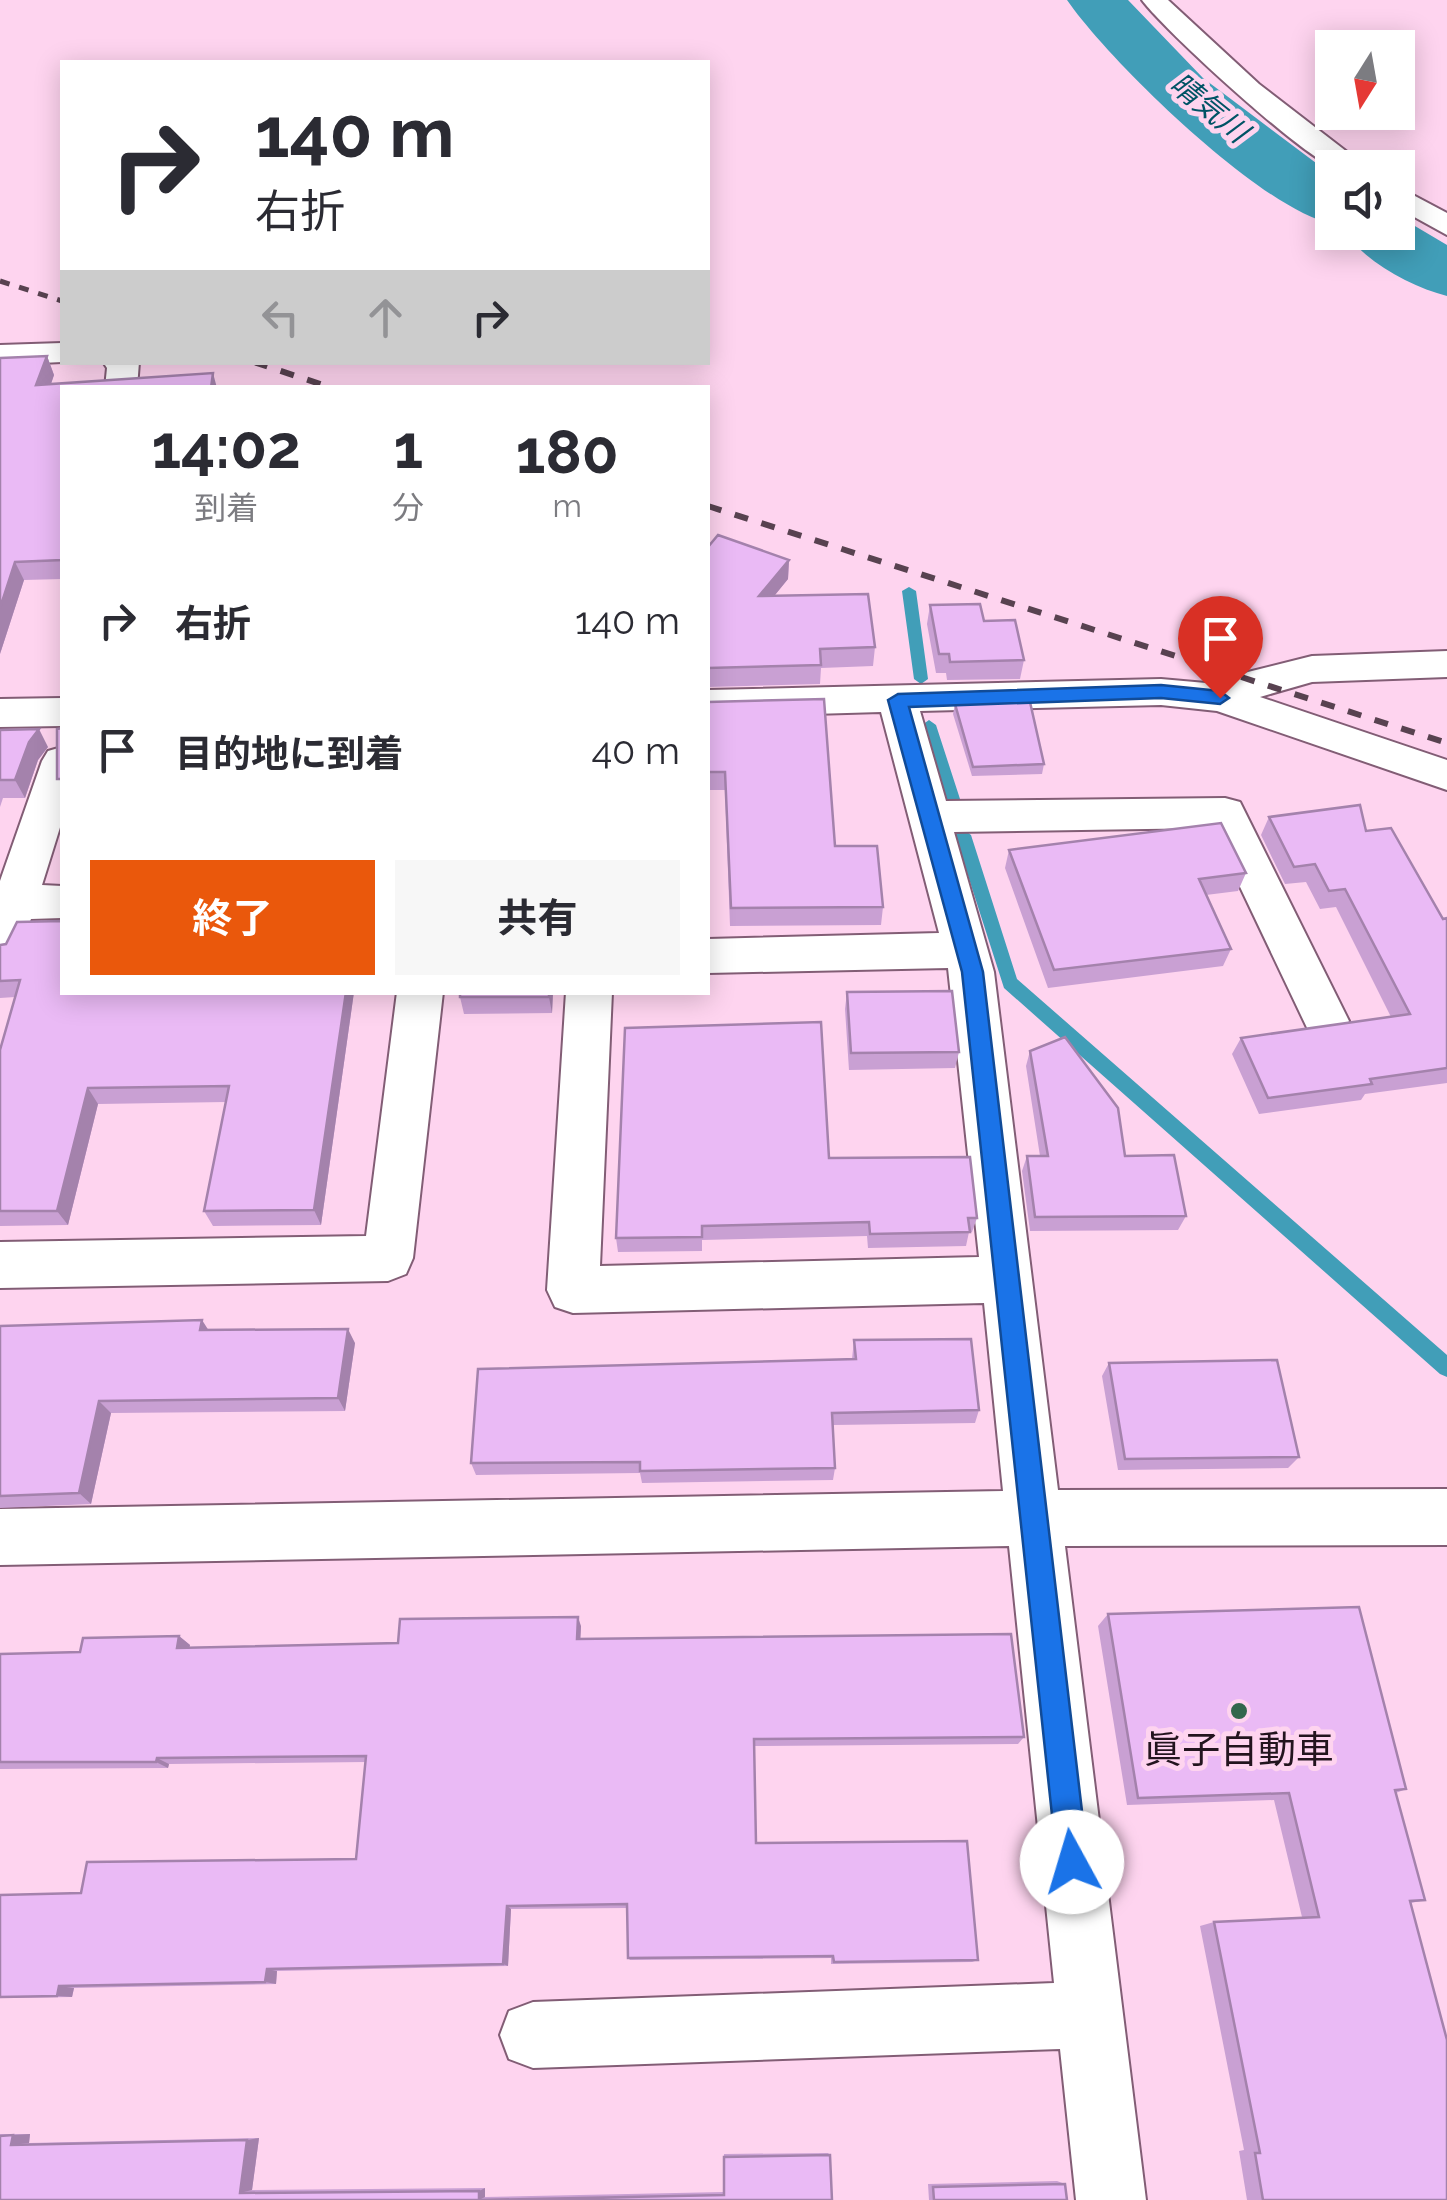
<!DOCTYPE html>
<html lang="ja">
<meta charset="utf-8">
<style>
:root{--surface:#fff;--page:#f7f7f7;--text:#2b2b33;--muted:#7c7c81;--accent:#ea580c}
body{margin:0;font-family:Raleway,"Noto Sans JP",sans-serif;background:var(--page);color:var(--text);height:100vh;display:flex;flex-direction:column;font-size:38px;white-space:nowrap}
*{box-sizing:border-box;margin:0}
p{font-size:32px;color:var(--muted)}
.icon{flex:none;width:55px;height:55px;fill:none;stroke:currentColor;stroke-width:2;stroke-linecap:round;stroke-linejoin:round}
.map{position:relative;flex:1;overflow:hidden}
.details{position:absolute;left:60px;top:385px;width:650px;height:610px;display:flex;flex-direction:column;background:var(--surface);border-radius:0px;box-shadow:0 5px 25px #0003}
.details>*{flex:none}
.top-card{position:absolute;left:60px;top:60px;width:650px;height:305px;border-radius:0px;box-shadow:0 5px 25px #0003;background:#fff;color:var(--text);overflow:hidden}
.needle{width:65px;rotate:191deg}
.buttons{position:absolute;left:1315px;top:30px;display:grid;gap:20px}
.buttons a{display:grid;place-items:center;width:100px;height:100px;border-radius:0px;background:var(--surface);box-shadow:0 5px 25px #0003;font-size:50px}
.pin{position:absolute;display:grid;place-items:center;width:85px;height:85px;color:#fff;margin:-102px -42px;border-radius:50% 50% 50% 0;rotate:-45deg;box-shadow:0 0 10px #0007}
.pin .icon{rotate:45deg}
.me{position:absolute;width:110px;margin:-55px;rotate:354deg;stroke-linejoin:round;filter:drop-shadow(0 0 8px #0008)}
.turn{display:flex;align-items:center;gap:35px;height:210px;padding:0 30px;font-size:45px}
.turn .icon{width:130px;height:130px;stroke-width:2.5}
.turn b{display:block;font-size:70px;line-height:85px}
.lanes{display:flex;align-items:center;height:95px;padding:0 30px;background:#0003;justify-content:center;gap:50px;direction:ltr}
.lanes .off{opacity:.35}
.eta{display:flex;justify-content:space-evenly;align-items:center;height:170px;text-align:center}
.eta b{font-size:60px;font-weight:700;line-height:70px}
.primary-button{display:flex;gap:20px;margin-top:auto;padding:20px 30px}
.primary-button a{flex:1;height:115px;border-radius:0px;background:var(--accent);color:#fff;font-size:40px;font-weight:700;line-height:115px;text-align:center}
.primary-button a+a{background:var(--page);color:var(--text)}
ul{padding:0;list-style:none}
li{display:flex;align-items:center;gap:30px;height:130px;padding:0 30px}
li div{flex:1}
li b{display:block;font-size:38px}
li em{font-style:normal}
.map>svg:first-child{display:block}
.lines{fill:none;stroke-linecap:round;stroke-linejoin:round}
.stream{fill:#419eb8;fill-rule:evenodd}
.river{fill:#419eb8;fill-rule:evenodd}
.minor-casing{stroke:#825d75;stroke-width:4}
.minor{fill:#fff;fill-rule:evenodd}
.rail-far1{stroke:#584250;stroke-width:5;stroke-dasharray:10 10;stroke-linecap:butt}
.rail{stroke:#584250;stroke-width:6;stroke-dasharray:14 14;stroke-linecap:butt}
.wall{fill:#c9a0d3}
.shaded-wall{fill:#a482ac}
.building{fill:#eabaf5;stroke:#a482ac;stroke-width:2.5}
.route{fill:#1a73e8;stroke:#114b97;stroke-width:2.5}
.poi-dot{fill:#32674c;stroke:#fed4ef;stroke-width:4}
.labels{text-anchor:middle;stroke-width:10;stroke-linejoin:round;paint-order:stroke}
.far-water-label{font-size:30px;font-style:italic;fill:#005365;stroke:#fed4ef}
.near-poi-label{font-size:38px;fill:#23141e;stroke:#fed4ef}
</style>
<div class="map">
<svg width="1447" height="2200" viewBox="0 0 1447 2200">
<rect width="100%" height="100%" fill="#fed4ef"/>
<g class="lines">
<path class="stream" d="M909 587 916 591 928 679 921 684 914 679 902 591Z
M929 720 936 725 960 799 957 803H947L944 799 922 725Z
M963 829 971 835 1017 979 1447 1355V1377L1440 1374 1004 988 955 835Z"/>
<path class="river" d="M1067 0H1128L1203 78 1332 175V224C1261 209 1110 62 1067 0Z
M1398 216 1447 245V296C1412 287 1366 263 1345 232H1398Z"/>
<defs>
<path id="minor" d="M1142 0H1168L1259 84 1368 168C1358 168 1346 170 1336 168 1306 160 1164 30 1142 0Z
M1398 187 1447 213V235L1398 208Z
M62 343V362L0 365V345Z
M103 362H139L137 388H105L107 368Z
M1447 651V677L1312 682 1260 697 1447 760V790L1217 711 1161 705 920 711 946 801 1225 798 1240 802 1349 1021 1342 1034 1326 1040 1310 1034 1212 828 954 832 994 972 1058 1490 1447 1489V1545L1065 1546 1146 2200H1076L1060 2049 533 2068 509 2059 500 2035 509 2011 533 2002 1054 1983 1009 1546 0 1565V1509L1003 1491 984 1303 573 1313 555 1307 547 1290 566 992H612L600 1266 979 1257 948 968 708 973V939L939 933 881 712 708 717V690L1161 679 1217 684 1248 672 1312 656Z
M62 698V726L0 727V699Z
M62 747V821L42 885 62 886V918L31 919 16 957 0 962V881L42 761 48 751Z
M397 992H443L413 1258 406 1274 388 1281 0 1288V1242L366 1236Z"/>
</defs>
<use href="#minor" class="minor-casing"/>
<use href="#minor" class="minor"/>
<path class="rail-far1" d="M0 281 62 301"/>
<path class="rail" d="M254 362 332 388
M708 506 1447 743"/>
</g>
<path class="wall" d="M47 356 54 375 51 384 62 388V579L24 580 0 654Z
M708 547 789 560 788 579 774 596 875 647 873 666 821 668 820 684 708 687Z
M930 605 984 621 1024 660 1020 679 947 680 946 673H936L927 624Z
M708 702 835 846 883 907 881 925 730 926 725 790H708Z
M955 704 1044 764 1042 774 972 776 953 714Z
M0 730 48 747 38 760 25 798H3L0 807Z
M1269 817 1366 831 1443 919 1447 918V1083L1365 1094 1361 1100 1259 1114 1232 1054 1241 1038 1391 1017 1336 907 1320 909 1306 882 1285 884 1261 835Z
M1009 850 1246 873 1238 891 1206 895 1231 949 1223 966 1048 988 1005 868Z
M0 945 62 992H354L321 1225 213 1226 204 1211 226 1102 98 1104 68 1225 0 1226V1050L15 997 0 998Z
M553 992 552 1013 464 1014 460 997Z
M847 992 959 1052 955 1068 849 1070 845 1009Z
M1030 1051 1125 1156 1186 1216 1178 1230 1030 1231 1022 1171 1027 1156H1040L1026 1066Z
M829 1158 977 1218 972 1232H969L966 1246 868 1248 867 1236 702 1240V1251L618 1252 616 1238Z
M0 1326 209 1330 355 1343 345 1411 111 1413 91 1504 0 1508Z
M854 1340 979 1410 975 1423 833 1425 835 1468 833 1480 642 1483 640 1473 476 1475 471 1463 852 1359Z
M1109 1363 1299 1457 1288 1468 1118 1470 1102 1376Z
M1108 1614 1406 1789 1396 1793 1425 1900 1411 1903 1447 2200H1247L1239 2151 1244 2150 1200 1926 1214 1922 1302 1917 1274 1800 1127 1805 1098 1626Z
M581 1626 580 1639 1024 1737 1018 1744 754 1746 756 1843 978 1960 972 1962 831 1964V1958L630 1960 628 1958 627 1908 511 1909 508 1966 277 1971 276 1984 74 1988 72 1997 0 1998V1895L81 1893 356 1859 366 1762 169 1764 168 1768 0 1769V1654L80 1652 179 1636 190 1645 189 1647 398 1643Z
M0 2134H30L29 2143 259 2138 252 2190 485 2188V2197L724 2192V2154L828 2153 830 2155 832 2200H0Z
M1057 2181 1065 2184 1067 2200H929L928 2184Z"/>
<path class="shaded-wall" d="M47 356 54 375 44 404 36 385Z
M213 373 217 388H211Z
M789 560 788 579 758 616 759 596Z
M15 562 24 580 0 654V608Z
M39 729 48 747 38 760 25 798 15 780 29 742Z
M346 992H354L321 1225 314 1210Z
M549 992H553L552 1013 549 997Z
M88 1088 98 1104 68 1225 57 1211Z
M202 1320 211 1334 200 1330Z
M348 1329 355 1343 345 1411 338 1398Z
M99 1401 111 1413 91 1504 79 1493Z
M578 1617 581 1626 580 1648 577 1639Z
M179 1636 190 1645 188 1656 177 1648Z
M157 1758 169 1764 168 1768 156 1762Z
M507 1906 511 1909 508 1966 503 1964Z
M267 1969 277 1971 276 1984 265 1982Z
M59 1986 74 1988 72 1997 57 1996Z
M30 2134 29 2143 11 2145 13 2135Z
M259 2138 252 2190 240 2193 247 2140Z
M485 2188V2197L479 2200V2191Z"/>
<path class="building" d="M47 356 36 385 213 373 211 388H62V560L15 562 0 608V358Z
M718 535 789 560 759 596 868 594 875 647 820 649 821 665 708 668V547Z
M980 604 984 621 1015 620 1024 660 950 662 949 654H939L930 605Z
M824 699 835 846H877L883 907 731 908 725 772H708V702Z
M1030 702 1044 764 973 767 955 704Z
M62 728V779H57V729Z
M39 729 29 742 15 780H0V730Z
M1360 805 1366 831 1391 828 1443 919 1447 918V1068L1370 1079 1372 1084 1268 1098 1241 1038 1410 1014 1345 889 1329 891 1315 864 1294 867 1269 817Z
M1221 823 1246 873 1199 879 1231 949 1054 970 1009 850Z
M62 921V992H346L314 1210 204 1211 229 1086 88 1088 57 1211H0V1050L20 980 0 981V945L6 944 17 922Z
M952 991 959 1052 851 1053 847 992Z
M460 992H549V997H460Z
M821 1022 829 1158 970 1157 977 1218H968L970 1232 870 1234 869 1222 702 1226V1237L616 1238 625 1028Z
M1065 1037 1118 1108 1125 1156 1174 1155 1186 1216 1035 1217 1027 1156H1048L1030 1051Z
M202 1320 200 1330 348 1329 338 1398 99 1401 79 1493 0 1496V1326Z
M971 1339 979 1410 832 1413 835 1468 640 1471V1462L471 1463 478 1369 856 1359 854 1340Z
M1277 1360 1299 1457 1125 1459 1109 1363Z
M1359 1607 1406 1789 1395 1790 1425 1900 1410 1901 1447 2040V2200H1263L1255 2153H1260L1214 1922 1319 1917 1289 1793 1138 1798 1108 1614Z
M578 1617 577 1639 1011 1634 1024 1737 754 1739 756 1843 967 1841 978 1960 834 1962 833 1956 628 1958 627 1904 507 1906 503 1964 267 1969 265 1982 59 1986 57 1996 0 1997V1895L81 1893 87 1862 356 1859 366 1756 157 1758 156 1762H0V1654L80 1652 83 1638 179 1636 177 1648 398 1643 400 1619Z
M13 2135 11 2145 247 2140 240 2193 479 2191V2200L724 2195V2157L830 2155 832 2200H0V2136Z
M1065 2184 1067 2200H934L933 2187Z"/>
<path class="route" d="M1161 685 1220 691 1229 698 1220 704 1161 698 909 707 983 972 1088 1862 1083 1873 1072 1877 1062 1873 1057 1862 962 972 888 700 898 694Z"/>
<circle class="poi-dot" cx="1239" cy="1711" r="10"/>
<g class="labels">
<g class="far-water-label">
<text transform="translate(1209 108) rotate(39)" y="10">晴気川</text>
</g>
<g class="near-poi-label">
<text x="1239" y="1763">眞子自動車</text>
</g>
</g>
</svg>
<div class="buttons">
<a><svg class="needle" viewBox="-14 -14 28 28"><path d="M0-13l5 13h-10z" fill="#e53935"/><path d="M0 13l5-13h-10z" fill="#7c7c81"/></svg></a>
<a><svg class="icon" aria-label="sound" viewBox="0 0 24 24"><path d="M4 9h4l5-4v14l-5-4H4zM17 9q2 3 0 6"/></svg></a>
</div>
<div class="pin" style="left:1220px;top:698px;background:#d93025"><svg class="icon" aria-label="arrive" viewBox="0 0 24 24"><path d="M6 21V4h12l-3 4 3 4H6"/></svg></div>
<svg class="me" style="left:1072px;top:1862px" viewBox="-20 -20 40 40"><circle r="19" fill="#fff"/><path d="M0-13L10 11 0 6-10 11z" fill="#1a73e8"/></svg>
<div class="top-card">
<div class="turn"><svg class="icon" aria-label="right" viewBox="0 0 24 24"><path d="M7 20v-9h11M14 6l5 5-5 5"/></svg><div><b>140 m</b>右折</div></div>
<div class="lanes"><svg class="icon off" aria-label="left" viewBox="0 0 24 24"><path d="M17 20v-9H6M10 6l-5 5 5 5"/></svg><svg class="icon off" aria-label="ahead" viewBox="0 0 24 24"><path d="M12 20V5M6 11l6-6 6 6"/></svg><svg class="icon" aria-label="right" viewBox="0 0 24 24"><path d="M7 20v-9h11M14 6l5 5-5 5"/></svg></div>
</div>
<section class="details">
<div class="eta">
<div><b>14:02</b><p>到着</p></div>
<div><b>1</b><p>分</p></div>
<div><b>180</b><p>m</p></div>
</div>
<ul>
<li><svg class="icon" aria-label="right" viewBox="0 0 24 24"><path d="M7 20v-9h11M14 6l5 5-5 5"/></svg><div><b>右折</b></div><em>140 m</em></li>
<li><svg class="icon" aria-label="arrive" viewBox="0 0 24 24"><path d="M6 21V4h12l-3 4 3 4H6"/></svg><div><b>目的地に到着</b></div><em>40 m</em></li>
</ul>
<div class="primary-button"><a>終了</a><a>共有</a></div>
</section>
</div>
